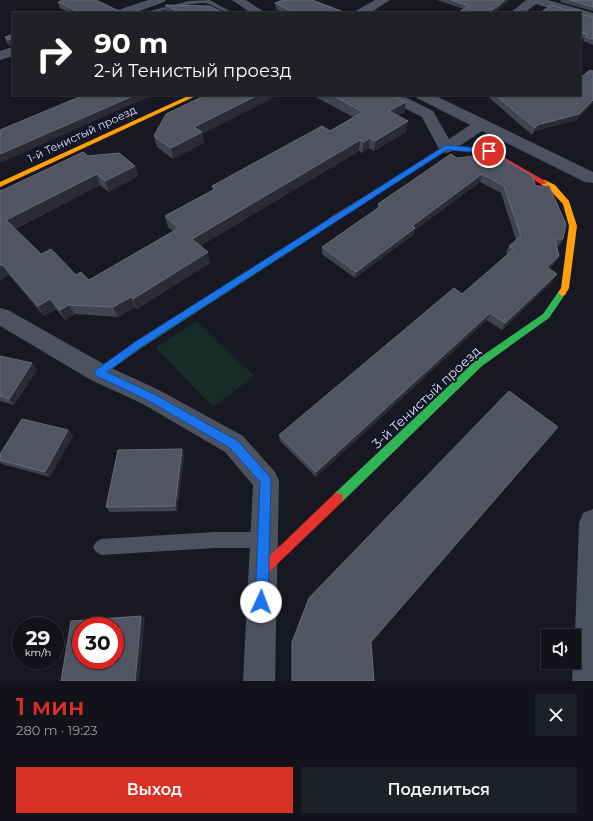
<!DOCTYPE html>
<html lang="ru">
<meta charset="utf-8">
<style>
:root{--surface:#11121a;--page:#1e2027;--text:#f1f3f6;--muted:#9c9ea2;--line:#303239;--accent:#d93025}
body{margin:0;font-family:Montserrat,sans-serif;background:var(--page);color:var(--text);height:100vh;display:flex;flex-direction:column;font-size:15px;white-space:nowrap}
*{box-sizing:border-box;margin:0}
p{font-size:13px;color:var(--muted)}
.icon{flex:none;width:22px;height:22px;fill:none;stroke:currentColor;stroke-width:2;stroke-linecap:round;stroke-linejoin:round}
.map{position:relative;height:681px;overflow:hidden}
.sheet{display:flex;flex-direction:column;background:var(--surface);flex:1}
.sheet>*{flex:none}
.guide{position:absolute;left:12px;top:12px;width:569px;height:84px;border-radius:0px;box-shadow:0 1px 3px #0004,0 0 0 1px var(--line);background:#202124;color:#fff;overflow:hidden}
.fabs{position:absolute;left:541px;top:629px;display:grid;gap:8px}
.fabs a{display:grid;place-items:center;width:40px;height:40px;border-radius:0px;background:var(--surface);box-shadow:0 1px 3px #0004,0 0 0 1px var(--line);font-size:20px}
.speed{position:absolute;left:12px;top:617px;display:flex;gap:8px;font-size:20px;font-weight:700;text-align:center}
.speed>*{display:grid;place-content:center;width:52px;height:52px;border-radius:50%;background:var(--surface);box-shadow:0 1px 3px #0004,0 0 0 1px var(--line);line-height:1}
.speed small{font-size:10px;font-weight:400}
.speed .limit{border:6px solid #d22;background:#fff;color:#111}
.pin{position:absolute;display:grid;place-items:center;width:34px;height:34px;color:#fff;margin:-17px;border:2px solid #fff;border-radius:50%;box-shadow:0 1px 4px #0007}
.me{position:absolute;width:44px;margin:-22px;rotate:2deg;stroke-linejoin:round;filter:drop-shadow(0 0 3px #0008)}
.turn{display:flex;align-items:center;gap:14px;height:84px;padding:0 16px;font-size:18px}
.turn .icon{width:52px;height:52px;stroke-width:2.5}
.turn b{display:block;font-size:28px;line-height:34px}
.round{display:grid;place-items:center;flex:none;width:42px;height:42px;border-radius:0px;background:var(--page)}
.summary{display:flex;align-items:center;justify-content:space-between;height:68px;padding:0 16px}
h1{font-size:24px;font-weight:600;line-height:30px;color:var(--accent)}
.action{display:flex;gap:8px;margin-top:auto;padding:8px 16px}
.action a{flex:1;height:46px;border-radius:0px;background:var(--accent);color:#fff;font-size:16px;font-weight:600;line-height:46px;text-align:center}
.action a+a{background:var(--page);color:var(--text)}
.map>svg:first-child{display:block}
.green{fill:#172c27}
.lines{fill:none;stroke-linecap:round;stroke-linejoin:round}
.lane{fill:#4d5261;fill-rule:evenodd}
.street{fill:#4d5261;fill-rule:evenodd}
.fast{fill:#30b455;fill-rule:evenodd}
.slow{fill:#ff9f0a;fill-rule:evenodd}
.jam{fill:#e5322d;fill-rule:evenodd}
.wall{fill:#424350}
.shaded-wall{fill:#2a2b36}
.building{fill:#525462;stroke:#686a7a;fill-rule:evenodd}
.route{fill:#1a73e8;stroke:#114b97}
.labels{text-anchor:middle;stroke-width:4;stroke-linejoin:round;paint-order:stroke}
.far-street-label{font-size:11px;fill:#dce1fb;stroke:#131526}
.street-label{font-size:13px;fill:#dce1fb;stroke:#131526}
</style>
<div class="map">
<svg width="593" height="681" viewBox="0 0 593 681">
<rect width="100%" height="100%" fill="#171822"/>
<path class="green" d="M196 321 254 376 213 407 156 348Z"/>
<g class="lines">
<path class="lane" d="M210 0 233 13C220 13 213 3 204 3 183 3 163 13 142 13L189 1Z
M215 532H264L269 535 272 540 269 545 264 548H215L101 555 96 552 93 547 96 542 101 539Z"/>
<path class="street" d="M148 0H166L164 2 134 13H116L118 10Z
M232 0H246L266 13H251Z
M375 0H390L370 13H355L357 10Z
M526 0H548L593 13V21L580 17V13H566L536 4 524 13H510Z
M13 47V56L0 60V51Z
M383 95H401L433 111 449 139 470 125 417 98 415 95H434L593 172V183L585 182 482 131 452 151 446 153 440 151 422 117 385 98Z
M0 308 8 310 107 366 159 390 243 436 275 472 279 481 275 681H243L253 485 225 452 143 404 91 380 0 326Z
M593 509V681H572L573 662H574L579 523 583 513Z"/>
<path class="fast" d="M331 218 334 219V223L141 348 102 376 99 377 96 376 94 373 96 370 135 342Z
M562 290 566 293 549 318 482 366 342 502 338 503 334 502 333 498 334 494 476 360 543 314 559 291Z"/>
<path class="slow" d="M190 95H198L0 187V182Z
M438 151 440 152V154L334 223H328V219Z
M541 180H545L555 185 569 201 577 226 569 288 565 295 562 296 558 293 561 288 569 226 563 204 549 189 541 184Z"/>
<path class="jam" d="M446 146 491 150 547 182 545 184H541L487 153 447 150 440 154H436V152Z
M338 493 342 494 343 498 342 502 266 575 262 577 258 575 256 571 258 567 334 494Z"/>
</g>
<path class="wall" d="M437 0H509L497 10 464 9Z
M561 0H593V11L560 2Z
M58 2 123 13H71L60 8Z
M275 3 344 13H283L276 9Z
M165 5 224 13H169L166 11Z
M580 13 581 14 593 17V45L583 41 584 39 580 37Z
M13 34V46H11L7 43 5 37Z
M312 95H392L406 102 404 112 398 116 406 132 374 151 369 148 362 153 359 151 200 246 210 263 137 309 135 307 118 317 75 314 65 320 56 309 44 316 9 275 0 280V190L1 191 88 156 135 166 138 176 109 192 100 185 15 229 41 254 76 275 89 280 173 231 168 227 165 216 213 190 212 186 330 131 353 117Z
M486 95H580L576 120 535 131 532 135Z
M202 134 204 143 173 159 157 147 154 136Z
M457 158 536 186 563 239 559 246H557L559 256 555 263 549 269 553 281 502 330 487 320 316 477 280 441 279 435 462 294 508 254 506 253 509 246 516 240 501 193 480 182 415 230 413 235 355 278 322 254V247L377 210 378 204Z
M0 356 37 370 14 405 0 401Z
M68 430 73 436 50 477 2 464 0 462V454Z
M182 449 184 455 177 511 110 512 106 507Z"/>
<path class="shaded-wall" d="M505 0H509L492 13H487Z
M11 39 12 43 13 46H11L8 40Z
M135 95H153L0 163V154Z
M258 95H279L202 134 204 143 173 159 171 148 194 127Z
M593 100V103L576 120 535 131 532 135 535 128 537 125Z
M406 102 404 112 388 122 389 111Z
M408 121 406 132 374 151 375 141Z
M370 138 369 148 362 153 364 142Z
M360 140 359 151 194 250 192 239Z
M135 166 138 176 109 192 105 181Z
M97 174 100 185 12 230 6 220Z
M482 174 480 182 415 230 413 235 355 278 356 272 412 226Z
M208 252 210 263 137 309 133 299Z
M559 256 555 263 543 274 547 267Z
M2 264 9 275 0 280V266Z
M557 274 553 281 502 330 505 323Z
M131 297 135 307 118 317 113 307Z
M50 299 56 309 44 316 38 306Z
M69 305 75 314 65 320 60 310Z
M490 313 487 320 316 477V472Z
M32 363 37 370 14 405 9 399Z
M68 430 73 436 50 477 45 472Z
M182 449 184 455 177 511 175 506Z
M141 616 145 618 139 681H135Z"/>
<path class="building" d="M63 0H96L123 13H77L79 12 58 2Z
M283 0H312L344 12 342 13H295L275 3Z
M451 0H505L498 6 487 13H457L469 6Z
M570 0H593V7Z
M165 5 210 6 224 13H181Z
M551 5 567 10H580L581 14 593 17V39L585 37 587 35 580 32V13H540Z
M13 34V43H12L11 39 8 40 5 37Z
M590 70 593 71V100L579 114 537 125 535 128 495 95H580V78Z
M84 95H135L0 154V130Z
M206 95H258L194 127 202 132 171 148 154 136 166 114Z
M332 95H392L406 102 389 111 408 121 375 141 370 138 364 142 360 140 192 239 208 252 133 299 131 297 113 307 69 305 60 310 50 299 38 306 2 264 0 266V190L1 191 83 152 88 156 119 153 135 166 105 181 97 174 6 220 41 254 51 249 76 275 81 272 89 280 179 228 165 216 215 189 212 186 322 126 330 131 363 112Z
M451 154 457 158 494 154 532 176 536 186H549L566 224 563 239H555L559 256 547 267 557 274 505 323 490 313 316 472 279 435 454 288 462 294 514 249 509 246 521 236 504 186 482 174 412 226 415 228 356 272 322 247 381 206 378 204Z
M0 356 32 363 9 399 0 396Z
M509 391 558 427 371 642 374 681H292V642L309 598Z
M22 419 68 430 45 472 0 460V454Z
M182 449 175 506 106 507 118 450Z
M141 616 135 681H61L71 621ZM81 626H115V660H81Z"/>
<path class="route" d="M446 145 489 149 492 151 489 153 447 150 141 347 107 372 154 394 238 441 270 477 271 481 268 602 266 607 261 609 257 607 255 602 260 482 230 448 147 400 96 376 95 373 96 370 135 342Z"/>
<g class="labels">
<g class="far-street-label">
<text transform="translate(82 134) rotate(-25)" y="4">1-й Тенистый проезд</text>
</g>
<g class="street-label">
<text transform="translate(426 397) rotate(-43)" y="5">3-й Тенистый проезд</text>
</g>
</g>
</svg>
<div class="fabs">
<a><svg class="icon" aria-label="sound" viewBox="0 0 24 24"><path d="M4 9h4l5-4v14l-5-4H4zM17 9q2 3 0 6"/></svg></a>
</div>
<div class="speed"><div>29<small>km/h</small></div><div class="limit">30</div></div>
<div class="pin" style="left:489px;top:151px;background:#d93025"><svg class="icon" aria-label="arrive" viewBox="0 0 24 24"><path d="M6 21V4h12l-3 4 3 4H6"/></svg></div>
<svg class="me" style="left:261px;top:602px" viewBox="-20 -20 40 40"><circle r="19" fill="#fff"/><path d="M0-13L10 11 0 6-10 11z" fill="#1a73e8"/></svg>
<div class="guide">
<div class="turn"><svg class="icon" aria-label="right" viewBox="0 0 24 24"><path d="M7 20v-9h11M14 6l5 5-5 5"/></svg><div><b>90 m</b>2-й Тенистый проезд</div></div>
</div>
</div>
<section class="sheet">
<div class="summary"><div><h1>1 мин</h1><p>280 m · 19:23</p></div><a class="round"><svg class="icon" aria-label="close" viewBox="0 0 24 24"><path d="M6 6l12 12M18 6L6 18"/></svg></a></div>
<div class="action"><a>Выход</a><a>Поделиться</a></div>
</section>
